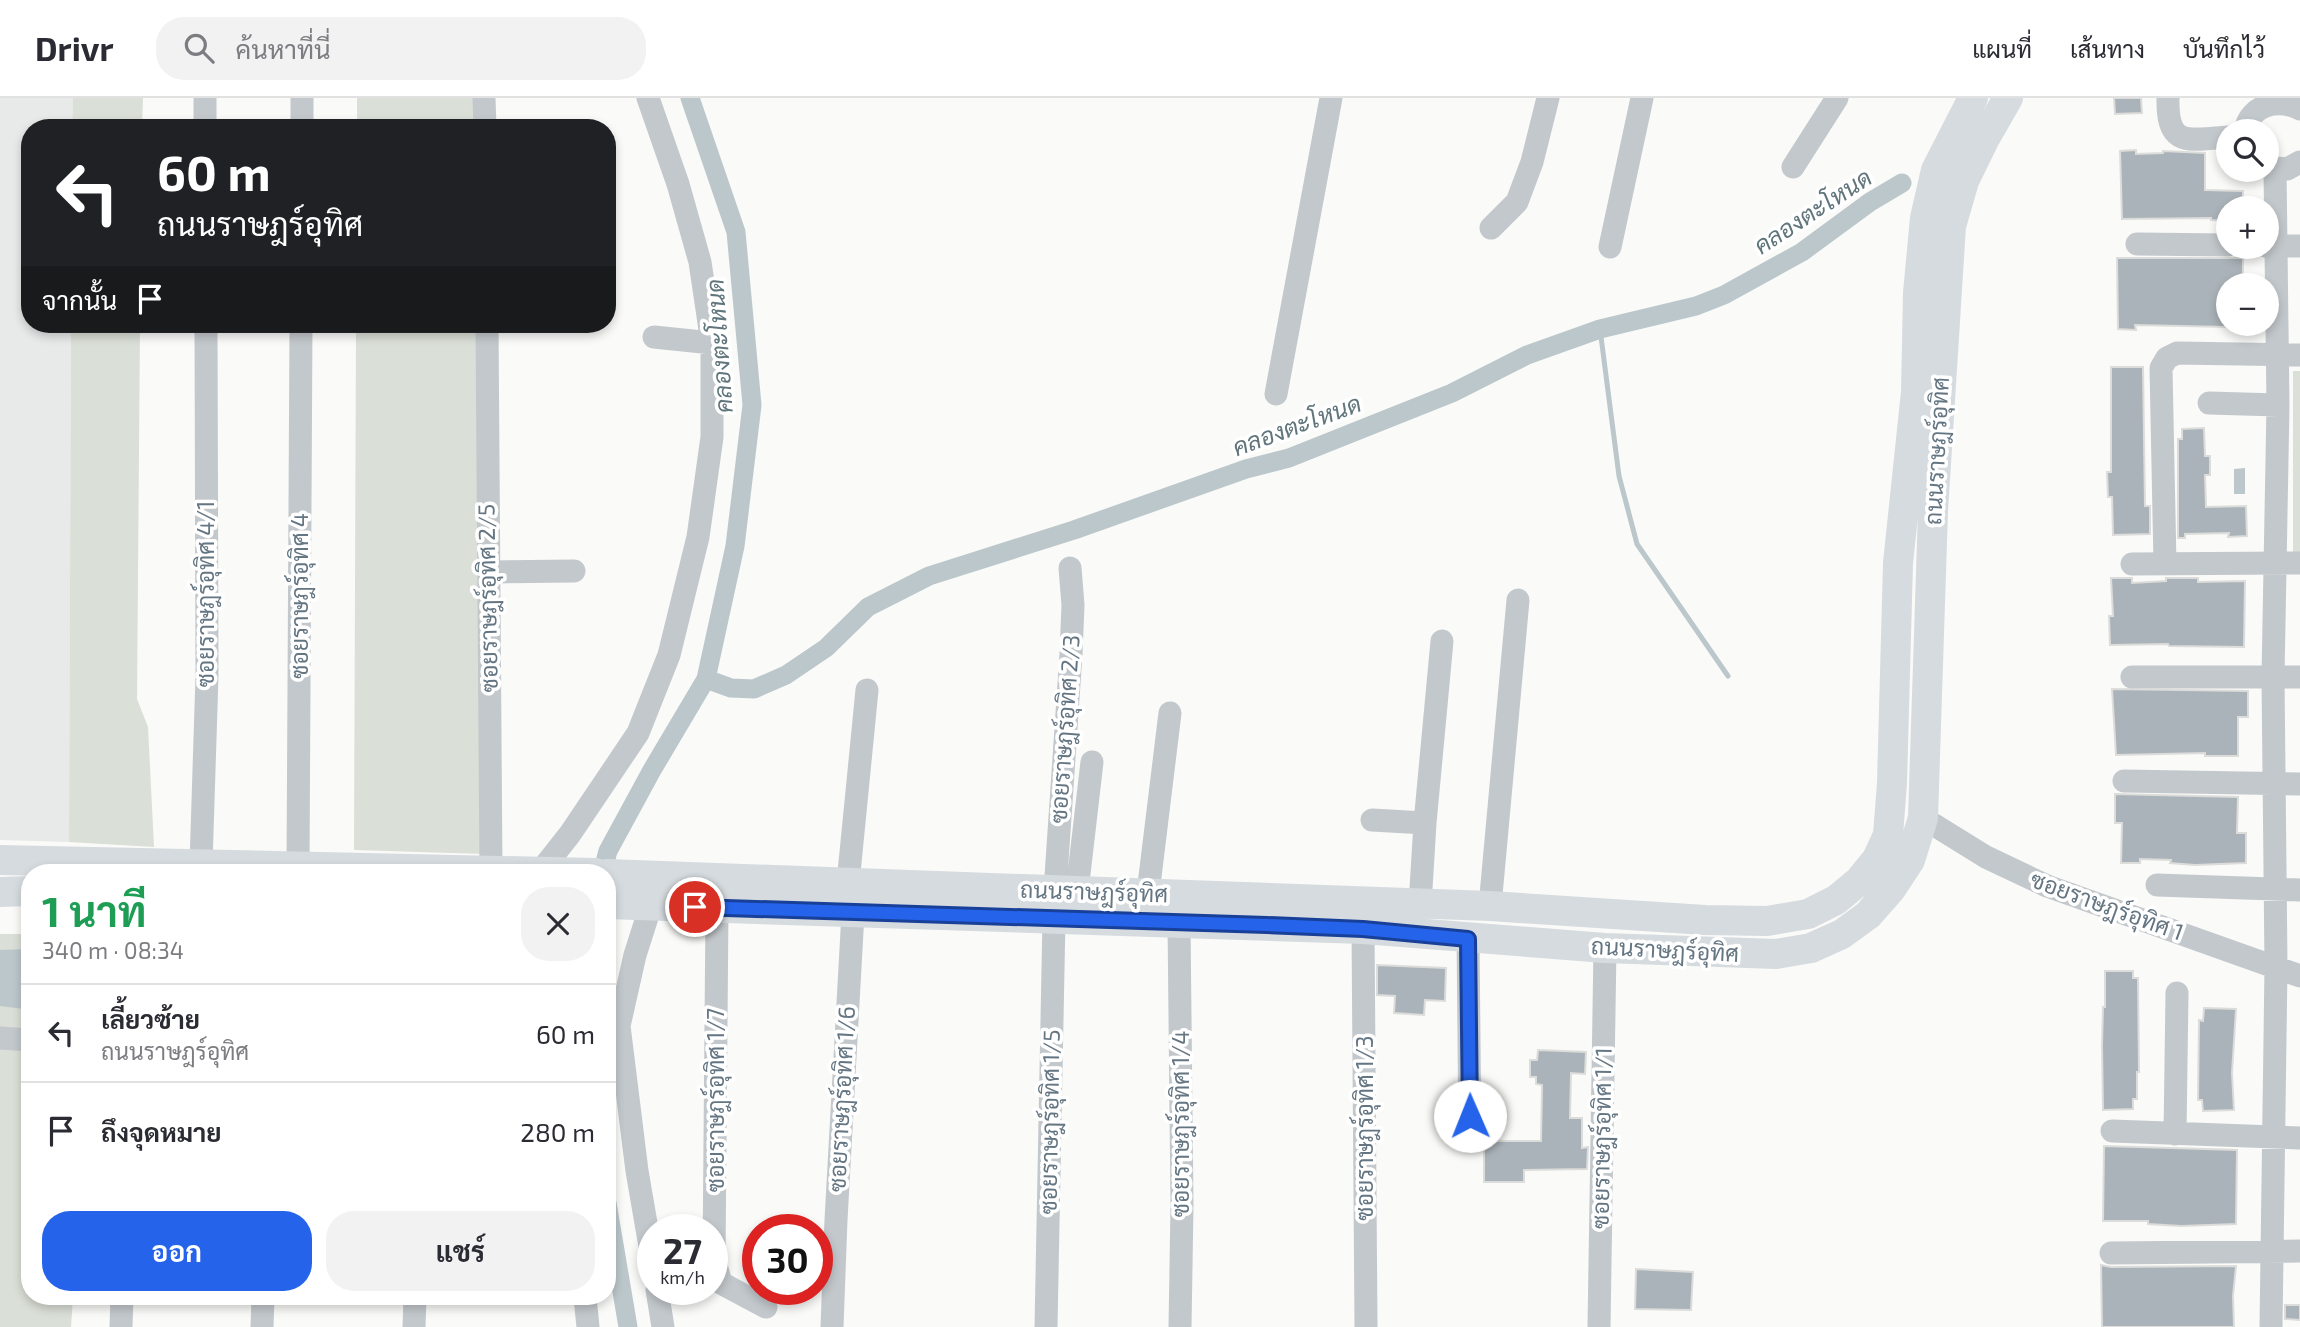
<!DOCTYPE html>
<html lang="th">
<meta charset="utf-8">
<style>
:root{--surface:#fff;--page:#f2f2f3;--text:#2b2b33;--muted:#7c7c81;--line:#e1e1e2;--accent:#2563eb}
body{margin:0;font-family:"Exo 2",Sarabun,sans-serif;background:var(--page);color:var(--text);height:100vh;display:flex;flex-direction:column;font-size:26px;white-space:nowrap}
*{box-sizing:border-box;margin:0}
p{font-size:23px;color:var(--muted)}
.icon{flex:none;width:38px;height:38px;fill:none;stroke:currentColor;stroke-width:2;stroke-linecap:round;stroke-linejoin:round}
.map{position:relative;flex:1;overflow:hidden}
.side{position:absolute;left:21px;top:766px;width:595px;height:441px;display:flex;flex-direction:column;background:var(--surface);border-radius:28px;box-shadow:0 4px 10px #0003}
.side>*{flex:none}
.banner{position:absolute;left:21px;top:21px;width:595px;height:214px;border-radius:28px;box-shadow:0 4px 10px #0003;background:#202124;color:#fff;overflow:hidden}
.fabs{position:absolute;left:2216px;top:21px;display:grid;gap:14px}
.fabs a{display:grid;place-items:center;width:63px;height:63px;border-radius:50%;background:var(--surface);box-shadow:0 4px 10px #0003;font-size:35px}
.speed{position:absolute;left:637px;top:1116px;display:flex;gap:14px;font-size:35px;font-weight:700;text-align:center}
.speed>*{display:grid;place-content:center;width:91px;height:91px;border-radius:50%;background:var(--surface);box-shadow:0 4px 10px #0003;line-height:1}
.speed small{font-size:18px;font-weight:400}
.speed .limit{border:10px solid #d22;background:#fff;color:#111}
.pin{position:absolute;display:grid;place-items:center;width:60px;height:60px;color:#fff;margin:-30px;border:4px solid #fff;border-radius:50%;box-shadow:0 2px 7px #0007}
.me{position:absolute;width:77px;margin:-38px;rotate:359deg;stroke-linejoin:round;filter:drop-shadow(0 0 5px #0008)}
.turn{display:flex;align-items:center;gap:24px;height:147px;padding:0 21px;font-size:32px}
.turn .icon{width:91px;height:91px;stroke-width:2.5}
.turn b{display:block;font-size:49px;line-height:60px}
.then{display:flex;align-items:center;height:66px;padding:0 21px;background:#0003;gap:14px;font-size:26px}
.round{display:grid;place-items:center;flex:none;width:74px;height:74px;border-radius:28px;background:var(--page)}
.overview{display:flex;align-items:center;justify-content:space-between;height:119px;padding:0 21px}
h1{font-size:42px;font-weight:700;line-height:52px;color:#1e9e55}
.action{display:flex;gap:14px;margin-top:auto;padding:14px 21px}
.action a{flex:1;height:80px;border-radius:28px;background:var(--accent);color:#fff;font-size:28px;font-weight:700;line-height:80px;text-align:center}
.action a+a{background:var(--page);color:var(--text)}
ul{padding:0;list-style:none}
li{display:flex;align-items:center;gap:21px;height:98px;padding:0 21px;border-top:2px solid var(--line)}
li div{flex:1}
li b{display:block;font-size:26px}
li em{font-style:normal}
header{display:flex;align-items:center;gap:42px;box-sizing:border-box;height:98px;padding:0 35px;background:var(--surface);border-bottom:2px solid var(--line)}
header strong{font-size:33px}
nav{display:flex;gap:38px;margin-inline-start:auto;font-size:24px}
.search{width:490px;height:63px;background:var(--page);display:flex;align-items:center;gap:18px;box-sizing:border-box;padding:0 24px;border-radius:28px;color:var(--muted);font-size:26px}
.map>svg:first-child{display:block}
.built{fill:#e8e9e9}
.green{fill:#dadfd7}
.water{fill:#bbc7cb}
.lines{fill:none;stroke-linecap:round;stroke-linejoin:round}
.stream{stroke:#bbc7cb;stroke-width:5}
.canal{stroke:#bbc7cb;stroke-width:19}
.building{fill:#aab3b9;stroke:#dcdcda;stroke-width:2}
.minor{stroke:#c3c8cc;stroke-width:23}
.major{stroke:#d6dbdf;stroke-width:30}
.route-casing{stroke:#184099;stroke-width:18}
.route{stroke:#2563eb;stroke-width:12}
.labels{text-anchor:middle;stroke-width:7;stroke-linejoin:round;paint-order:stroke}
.street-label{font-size:23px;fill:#657683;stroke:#fff}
.water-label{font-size:24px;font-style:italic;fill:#60757c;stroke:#fff}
</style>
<header>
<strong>Drivr</strong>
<div class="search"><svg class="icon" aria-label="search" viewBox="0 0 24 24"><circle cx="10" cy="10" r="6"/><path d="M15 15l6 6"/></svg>ค้นหาที่นี่</div>
<nav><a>แผนที่</a><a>เส้นทาง</a><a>บันทึกไว้</a></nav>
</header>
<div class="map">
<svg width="2300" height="1229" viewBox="0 0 2300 1229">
<rect width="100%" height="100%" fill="#fafaf8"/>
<path class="built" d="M0 0H73L72 30H30V226H71L69 744 0 742Z"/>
<path class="green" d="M73 0H143L142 30H72Z
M357 0H486V30H357Z
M71 226H140L137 601 148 629 154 749 69 744Z
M356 226H486L485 756 354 752Z
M2293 273H2300V458H2293Z
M0 836H30V1199H73L71 1229H0Z"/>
<path class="water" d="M2245 370V396H2234V371Z
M30 851V908L24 911 0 908V852Z"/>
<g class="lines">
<path class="stream" d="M1600 231 1619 378 1637 446 1728 578"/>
<path class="canal" d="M706 581 731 590 754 591 786 577 826 550 868 509 929 478 1074 432 1246 371 1289 360 1452 295 1527 257 1600 231 1696 208 1724 197 1802 154 1870 104 1902 85
M602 775 608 753 652 672 706 581 735 448 752 307 736 134 690 0
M607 1105 628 1229"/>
</g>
<path class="building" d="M2114 0H2141L2142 15 2115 16Z
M2136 52V56L2163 55V53L2205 55V92L2243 93V110H2228V123L2211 122V120L2122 121 2120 53Z
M2117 160H2243V187H2228V229L2135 227 2136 232 2118 231Z
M2111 269H2143L2145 408H2150V436L2113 437 2112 399H2108L2107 374H2111Z
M2204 330 2205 358H2210V377H2205L2206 409 2246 408 2247 438 2228 439 2229 435 2185 436V440H2178V341H2182V331Z
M2111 480H2132V485L2166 483V480H2198V484L2245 483 2244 549 2169 548 2168 546 2110 547 2109 518H2113Z
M2112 591 2248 593V619H2238V658H2205V655L2116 657Z
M2115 696 2238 699 2237 735H2246V765L2195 767 2170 765 2171 762 2140 761V765H2121L2122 725H2115Z
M1377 867 1446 870 1445 903 1425 902 1424 917 1394 915 1395 898 1377 897Z
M2105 873H2133V880H2138L2139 974H2137V1001H2133V1011L2103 1012 2102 948 2103 909H2105Z
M2204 910 2236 911 2232 975 2234 1012 2203 1013 2202 1002H2198L2199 922 2203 923Z
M1538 952 1586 954 1585 976 1571 975 1570 1020H1582V1050L1588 1049 1587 1071 1524 1072V1084H1484V1043H1541L1542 987 1536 986V979H1530V962H1537Z
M2104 1048 2237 1052 2236 1126 2181 1128 2148 1126V1123H2103Z
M2101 1167 2111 1169 2236 1168 2233 1198 2234 1229H2102Z
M1636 1171 1693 1174 1691 1212 1635 1211Z
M2285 1207H2300V1222L2285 1221Z"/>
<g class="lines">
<path class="minor" d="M205 0V30
M484 0 485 30
M2168 0C2167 50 2188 42 2228 39
M302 30V0
M2245 33C2250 6 2278 0 2300 11
M1793 69 1837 0
M2266 69 2287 71 2300 64
M1491 130 1517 104 1532 64 1548 0
M2137 146 2228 147
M2266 148H2300
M1610 149 1642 0
M487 226 491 774
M654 239 712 245
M1276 296 1331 0
M2209 305 2278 307
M2132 466 2300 465
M2165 466 2161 270 2167 260 2177 255 2300 257
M488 474 574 473
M2132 579H2300
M2124 683 2300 686
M1923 720 1986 759 2047 788 2300 878
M1372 722 1425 725 1420 807
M1425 725 1442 543
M201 766 207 578 206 226
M298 770 301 226
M540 774 570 736 638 635 669 557 698 439 712 339V245L700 164 678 86 648 0
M848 785 867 592
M2157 787 2300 792
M1055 793 1071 556 1073 507 1070 470
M1077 793 1092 664
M1148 795 1170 615
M651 807 635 857 619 928 637 1073 653 1166
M1490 808 1518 502
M717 810 714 1160 721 1185 766 1209
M1179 824 1182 1107 1180 1229
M1363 831 1366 1229
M1468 840 1470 1043
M0 940 30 942
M2112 1033 2300 1040
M2175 1036 2177 895
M2111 1155 2300 1153
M657 1192 663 1229
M585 1199 588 1229
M121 1229 122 1199
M262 1229 263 1199
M414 1229 415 1199
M832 1229 836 1122 853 815
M1046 1229 1054 820
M1599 1229 1605 850
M2271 1229 2276 868 2273 579 2278 307 2275 72"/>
<path class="major" d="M0 762 595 775
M607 776 1490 808 1705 822 1767 823 1808 816 1836 802 1859 783 1877 761 1888 737 1892 685 1898 465 1916 294 1918 195 1925 120 1936 72 1973 0
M0 794 30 793
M607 806 1363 831 1605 850 1776 856 1811 850 1842 836 1868 817 1891 791 1910 762 1923 720 1933 413 1951 128 1964 83 1985 40 2008 0"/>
</g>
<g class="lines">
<defs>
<path id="route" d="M695 809 1267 827 1363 831 1468 841 1470 1018"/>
</defs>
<use href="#route" class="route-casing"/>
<use href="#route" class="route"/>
</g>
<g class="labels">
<g class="street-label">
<text transform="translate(1937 353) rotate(-87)" y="8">ถนนราษฎร์อุทิศ</text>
<text transform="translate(206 496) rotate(-90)" y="8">ซอยราษฎร์อุทิศ 4/1</text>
<text transform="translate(300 498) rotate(-90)" y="8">ซอยราษฎร์อุทิศ 4</text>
<text transform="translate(488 500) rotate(-91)" y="8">ซอยราษฎร์อุทิศ 2/5</text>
<text transform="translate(1065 631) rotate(-86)" y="8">ซอยราษฎร์อุทิศ 2/3</text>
<text transform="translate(1094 794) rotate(2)" y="8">ถนนราษฎร์อุทิศ</text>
<text transform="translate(2107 808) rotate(20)" y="8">ซอยราษฎร์อุทิศ 1</text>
<text transform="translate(1665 852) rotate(3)" y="8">ถนนราษฎร์อุทิศ</text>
<text transform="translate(842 1001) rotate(-87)" y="8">ซอยราษฎร์อุทิศ 1/6</text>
<text transform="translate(716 1002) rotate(-90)" y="8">ซอยราษฎร์อุทิศ 1/7</text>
<text transform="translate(1050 1024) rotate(-89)" y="8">ซอยราษฎร์อุทิศ 1/5</text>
<text transform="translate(1181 1026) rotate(-90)" y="8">ซอยราษฎร์อุทิศ 1/4</text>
<text transform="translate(1365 1030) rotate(-90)" y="8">ซอยราษฎร์อุทิศ 1/3</text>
<text transform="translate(1602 1040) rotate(-89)" y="8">ซอยราษฎร์อุทิศ 1/1</text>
</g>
<g class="water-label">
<text transform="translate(1813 114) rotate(-33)" y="8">คลองตะโหนด</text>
<text transform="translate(720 248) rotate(-94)" y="8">คลองตะโหนด</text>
<text transform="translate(1297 328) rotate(-20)" y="8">คลองตะโหนด</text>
</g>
</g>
</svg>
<div class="fabs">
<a><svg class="icon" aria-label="search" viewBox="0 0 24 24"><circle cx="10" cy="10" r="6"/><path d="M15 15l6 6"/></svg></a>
<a>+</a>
<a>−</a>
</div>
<div class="speed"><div>27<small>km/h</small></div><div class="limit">30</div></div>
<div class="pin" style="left:695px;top:809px;background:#d93025"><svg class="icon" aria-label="arrive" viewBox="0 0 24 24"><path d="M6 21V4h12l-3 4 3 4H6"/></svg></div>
<svg class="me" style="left:1470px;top:1018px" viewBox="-20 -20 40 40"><circle r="19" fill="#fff"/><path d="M0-13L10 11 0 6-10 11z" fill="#2563eb"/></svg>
<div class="banner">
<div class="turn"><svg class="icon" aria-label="left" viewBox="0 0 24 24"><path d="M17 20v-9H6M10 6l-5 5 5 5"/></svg><div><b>60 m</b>ถนนราษฎร์อุทิศ</div></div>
<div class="then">จากนั้น<svg class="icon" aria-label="arrive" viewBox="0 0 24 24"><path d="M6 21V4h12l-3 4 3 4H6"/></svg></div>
</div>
<section class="side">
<div class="overview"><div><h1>1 นาที</h1><p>340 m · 08:34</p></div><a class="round"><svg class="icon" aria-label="close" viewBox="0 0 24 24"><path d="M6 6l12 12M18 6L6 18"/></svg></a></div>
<ul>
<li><svg class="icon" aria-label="left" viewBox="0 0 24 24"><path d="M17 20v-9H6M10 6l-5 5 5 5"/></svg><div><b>เลี้ยวซ้าย</b><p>ถนนราษฎร์อุทิศ</p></div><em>60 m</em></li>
<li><svg class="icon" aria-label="arrive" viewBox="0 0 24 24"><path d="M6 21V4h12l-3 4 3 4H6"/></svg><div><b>ถึงจุดหมาย</b></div><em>280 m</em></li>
</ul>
<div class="action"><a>ออก</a><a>แชร์</a></div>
</section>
</div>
